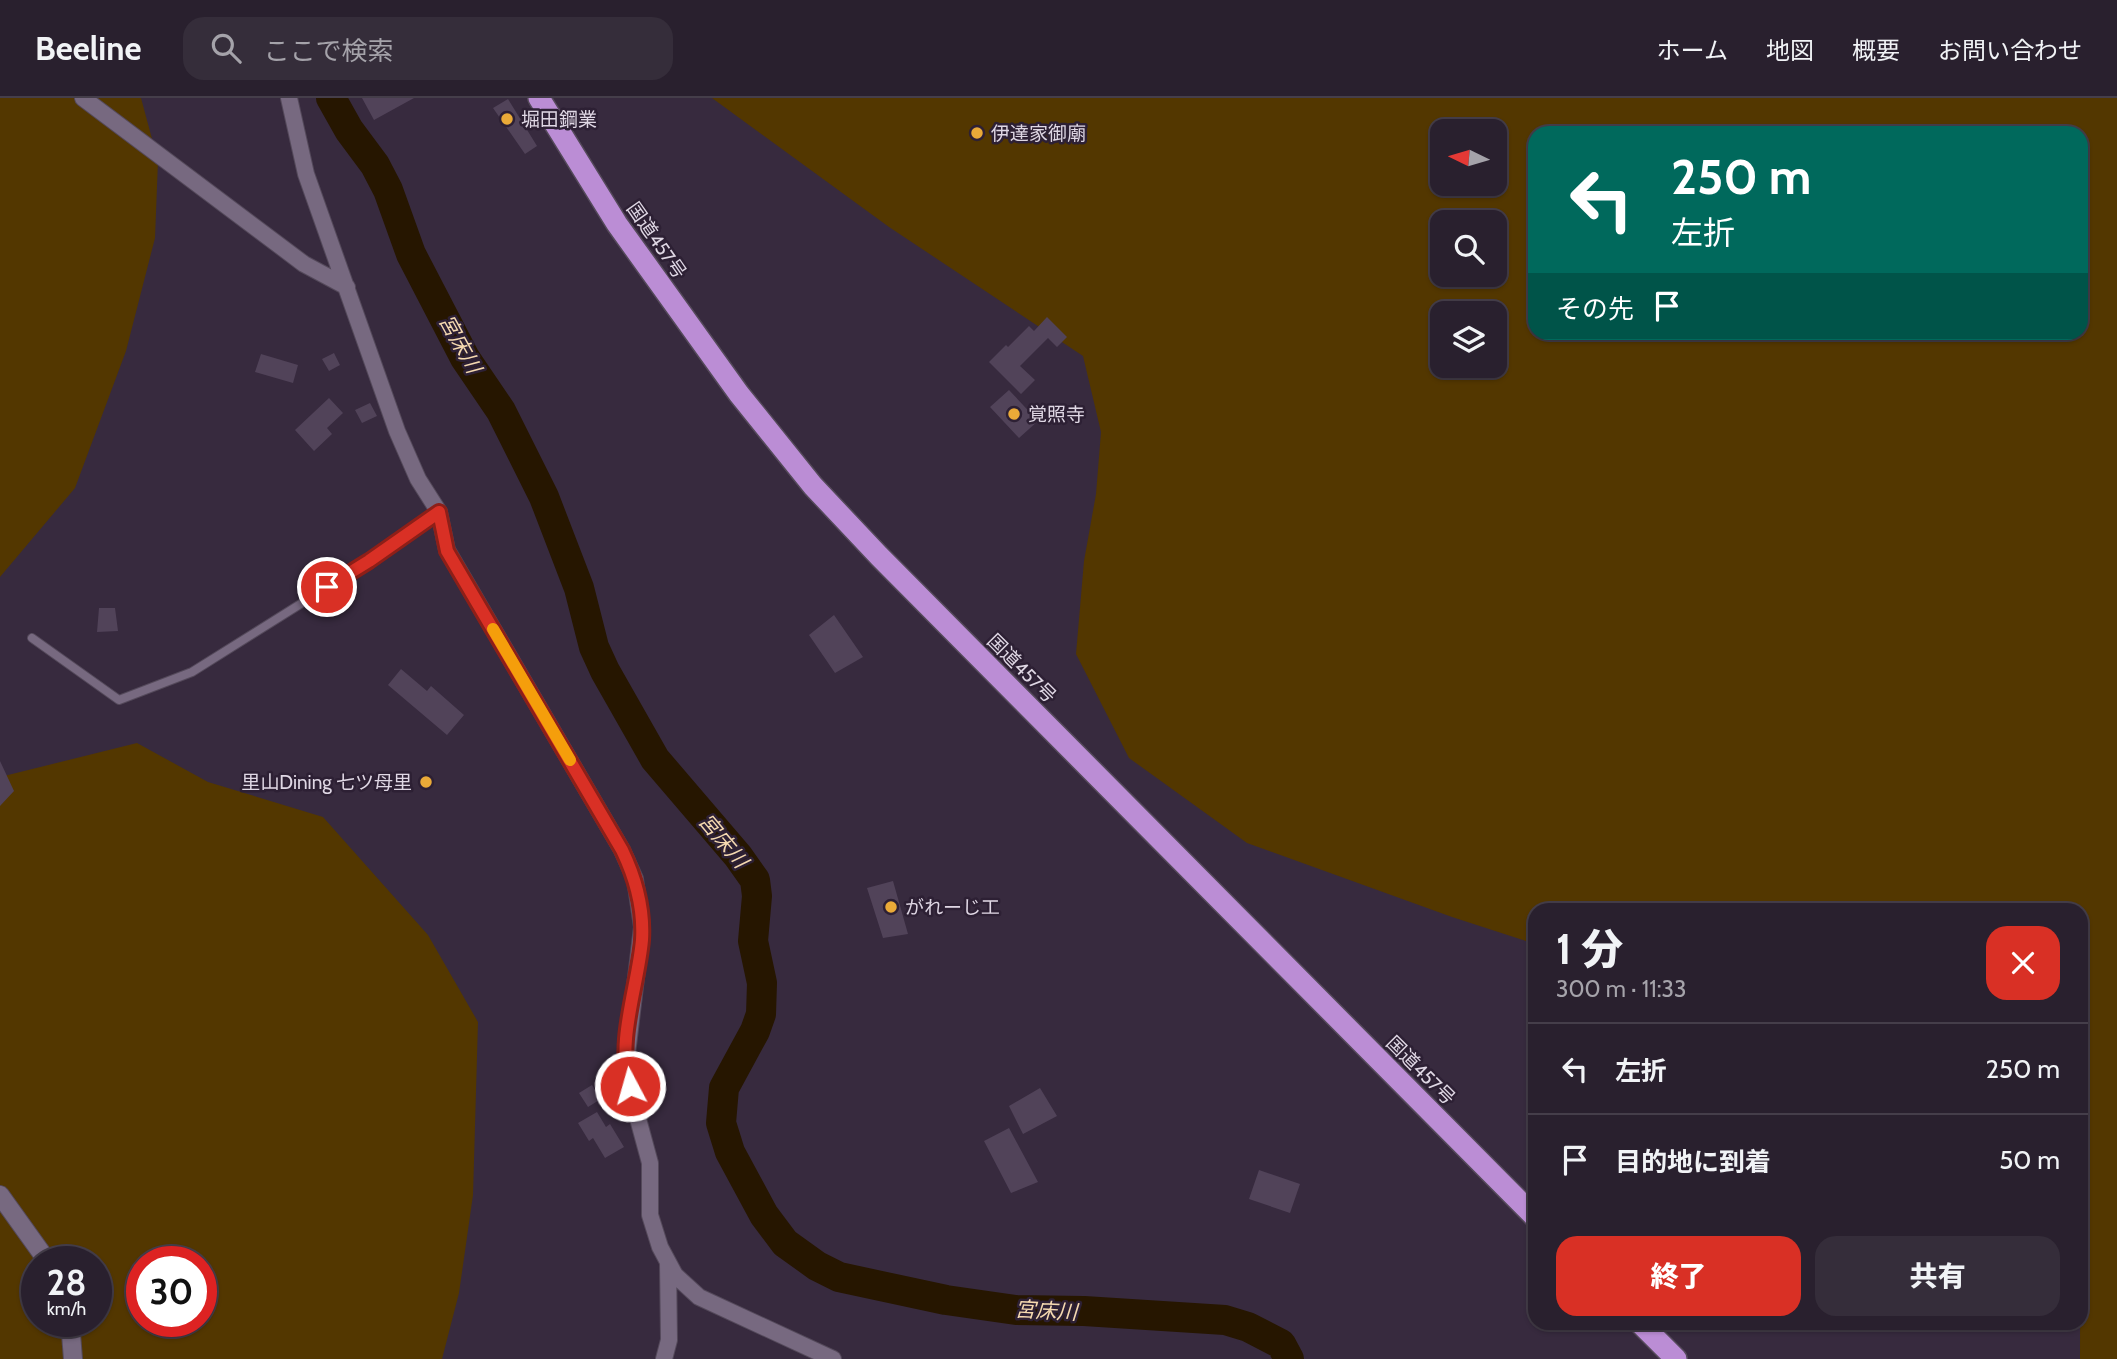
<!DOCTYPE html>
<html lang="ja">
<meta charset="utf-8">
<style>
:root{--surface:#29202e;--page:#352d3a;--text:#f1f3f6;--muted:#a5a3aa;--line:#453e4a;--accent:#d93025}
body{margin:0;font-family:Cabin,"Noto Sans JP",sans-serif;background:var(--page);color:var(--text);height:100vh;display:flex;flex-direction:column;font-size:26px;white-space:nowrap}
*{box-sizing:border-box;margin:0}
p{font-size:23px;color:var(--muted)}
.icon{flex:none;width:38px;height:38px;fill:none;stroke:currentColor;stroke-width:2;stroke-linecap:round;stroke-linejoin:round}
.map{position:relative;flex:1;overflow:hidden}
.drawer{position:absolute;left:1528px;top:805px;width:560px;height:427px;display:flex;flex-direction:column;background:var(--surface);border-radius:21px;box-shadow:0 2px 5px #0004,0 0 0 2px var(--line)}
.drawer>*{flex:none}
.banner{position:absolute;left:1528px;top:28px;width:560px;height:214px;border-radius:21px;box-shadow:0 2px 5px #0004,0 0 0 2px var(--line);background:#00695c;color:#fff;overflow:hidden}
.needle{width:46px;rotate:275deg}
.controls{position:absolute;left:1430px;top:21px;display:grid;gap:14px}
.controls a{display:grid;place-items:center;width:77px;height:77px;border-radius:14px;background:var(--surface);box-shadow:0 2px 5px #0004,0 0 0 2px var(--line);font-size:35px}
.speed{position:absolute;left:21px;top:1148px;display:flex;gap:14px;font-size:35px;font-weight:700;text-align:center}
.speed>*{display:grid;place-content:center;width:91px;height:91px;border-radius:50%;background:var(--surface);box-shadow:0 2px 5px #0004,0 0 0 2px var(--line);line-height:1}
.speed small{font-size:18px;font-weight:400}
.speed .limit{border:10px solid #d22;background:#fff;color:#111}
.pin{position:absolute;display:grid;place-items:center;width:60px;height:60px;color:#fff;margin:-30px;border:4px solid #fff;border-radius:50%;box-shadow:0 2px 7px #0007}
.me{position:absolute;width:77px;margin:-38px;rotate:354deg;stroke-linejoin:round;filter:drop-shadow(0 0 5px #0008)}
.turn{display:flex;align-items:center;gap:24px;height:147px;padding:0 28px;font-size:32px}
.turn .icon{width:91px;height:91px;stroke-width:2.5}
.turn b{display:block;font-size:49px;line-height:60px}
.then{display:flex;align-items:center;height:66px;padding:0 28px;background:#0003;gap:14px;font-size:26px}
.round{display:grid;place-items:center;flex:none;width:74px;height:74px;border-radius:21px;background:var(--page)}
.overview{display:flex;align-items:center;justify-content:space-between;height:119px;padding:0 28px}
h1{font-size:42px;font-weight:800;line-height:52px}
.button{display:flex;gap:14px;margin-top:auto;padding:14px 28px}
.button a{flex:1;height:80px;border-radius:21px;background:var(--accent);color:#fff;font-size:28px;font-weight:800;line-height:80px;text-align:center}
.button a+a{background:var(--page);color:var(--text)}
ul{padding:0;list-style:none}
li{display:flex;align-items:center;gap:21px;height:91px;padding:0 28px;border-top:2px solid var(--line)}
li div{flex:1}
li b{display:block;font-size:26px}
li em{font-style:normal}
header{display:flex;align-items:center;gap:42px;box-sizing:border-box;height:98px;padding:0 35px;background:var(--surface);border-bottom:2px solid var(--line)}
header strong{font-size:33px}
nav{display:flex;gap:38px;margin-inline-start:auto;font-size:24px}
.search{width:490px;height:63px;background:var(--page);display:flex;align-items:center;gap:18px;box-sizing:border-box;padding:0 24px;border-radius:21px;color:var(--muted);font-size:26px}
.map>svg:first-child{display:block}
.green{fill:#533700;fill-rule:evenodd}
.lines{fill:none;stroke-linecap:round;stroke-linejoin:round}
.river{stroke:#261600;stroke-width:30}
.building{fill:#514359}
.lane-casing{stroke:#54495a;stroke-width:10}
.street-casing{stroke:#54495a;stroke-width:18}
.secondary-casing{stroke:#54495a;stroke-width:20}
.highway-casing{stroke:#54495a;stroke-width:24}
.lane{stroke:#776980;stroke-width:8}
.street{stroke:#776980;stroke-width:16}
.secondary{stroke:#776980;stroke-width:18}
.highway{stroke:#bb8dd5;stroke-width:21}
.route-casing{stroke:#8d1f18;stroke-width:18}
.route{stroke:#d93025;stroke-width:12}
.slow{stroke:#f59e0b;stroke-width:12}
.poi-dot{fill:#eaaa38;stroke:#2d2034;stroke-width:2.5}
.labels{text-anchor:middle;stroke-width:5;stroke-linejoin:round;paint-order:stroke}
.poi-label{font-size:19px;fill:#dfd7e4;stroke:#2d2034;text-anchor:start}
.street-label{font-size:19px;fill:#dfd7e4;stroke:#2d2034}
.water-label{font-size:21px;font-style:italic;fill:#f5d9b0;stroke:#2d2034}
</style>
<header>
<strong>Beeline</strong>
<div class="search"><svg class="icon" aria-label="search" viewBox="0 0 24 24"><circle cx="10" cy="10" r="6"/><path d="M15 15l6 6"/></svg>ここで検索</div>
<nav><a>ホーム</a><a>地図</a><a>概要</a><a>お問い合わせ</a></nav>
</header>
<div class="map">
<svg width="2117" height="1261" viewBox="0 0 2117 1261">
<rect width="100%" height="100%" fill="#372a3e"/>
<path class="green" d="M0 0H141L158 63 155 140 126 253 75 390 0 479Z
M712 0H2117V1261H2080L2081 812H1535V846L1452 819 1247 745 1129 660 1076 556 1084 463 1096 396 1101 334 1083 258 889 129ZM1442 33H1494V86H1442ZM1535 35H2081V234H1535ZM1442 124H1494V177H1442ZM1442 215H1494V268H1442Z
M137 645 208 684 323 719 428 837 478 924 473 1097 459 1195 442 1261H0V679ZM37 1164H96V1223H37ZM142 1164H201V1223H142Z"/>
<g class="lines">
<path class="river" d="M331 0 349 32 375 67 388 92 411 156 465 260 501 313 544 399 579 490 594 549 605 573 655 661 738 758 755 782 757 798 753 843 762 885 761 916 755 933 724 990 721 1025 730 1054 764 1117 785 1145 817 1168 839 1179 946 1202 1016 1212 1084 1213 1225 1222 1248 1229 1281 1246 1289 1261"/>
</g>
<path class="building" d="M362 0H414L374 22Z
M508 1 537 48 525 56 493 10Z
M1047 219 1067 239 1057 249 1048 240 1020 268 1035 282 1021 296 989 264 1006 247 1008 249 1029 228 1034 233Z
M334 255 340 267 329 273 322 261Z
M261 256 298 267 293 285 255 274Z
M1009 292 1038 323 1019 340 990 309Z
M329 300 343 315 327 330 332 336 314 353 295 332Z
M370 305 377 318 362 325 355 312Z
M99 510H115L118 533 97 534Z
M834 517 863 559 835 575 809 537Z
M401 571 427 593 431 588 464 617 447 637 388 587Z
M0 663 14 693 0 708Z
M893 783 908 836 883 840 867 790Z
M592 987 601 1001 588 1009 579 995Z
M1040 990 1057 1018 1023 1036 1009 1008Z
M597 1014 606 1029 610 1026 624 1049 605 1060 593 1040 589 1043 578 1025Z
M1009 1030 1038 1084 1011 1095 984 1043Z
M1259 1072 1300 1086 1290 1115 1249 1101Z"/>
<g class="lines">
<defs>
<path id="lane" d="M32 540 119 602 192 574 369 463 439 414"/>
<path id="street" d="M83 0 304 166 347 189
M289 0 306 76 397 333 418 381 439 414 447 452 622 752 635 781 642 829 625 973 650 1065V1117L660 1149 675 1177 699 1199 833 1261
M664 1261 669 1242 668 1166"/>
<path id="secondary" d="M0 1097 48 1164
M70 1223 73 1261"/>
<path id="highway" d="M539 0 617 126 739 296 813 388 879 458 1535 1119
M1640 1225 1676 1261"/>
</defs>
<use href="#lane" class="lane-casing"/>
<use href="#street" class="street-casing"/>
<use href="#secondary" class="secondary-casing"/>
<use href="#highway" class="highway-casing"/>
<use href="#lane" class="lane"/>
<use href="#street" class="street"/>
<use href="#secondary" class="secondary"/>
<use href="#highway" class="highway"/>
</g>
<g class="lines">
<defs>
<path id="route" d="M327 489 369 463 439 414 447 453 622 752C636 781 644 810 642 842 638 888 616 944 630 988"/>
</defs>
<use href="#route" class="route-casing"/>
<use href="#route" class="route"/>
<path class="slow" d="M493 531 570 662"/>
</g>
<g class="poi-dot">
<circle cx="507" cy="21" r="7"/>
<circle cx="977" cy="35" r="7"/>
<circle cx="1014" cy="316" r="7"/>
<circle cx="426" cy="684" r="7"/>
<circle cx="891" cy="809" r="7"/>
</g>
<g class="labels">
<g class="poi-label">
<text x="521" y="28">堀田鋼業</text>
<text x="991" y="42">伊達家御廟</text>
<text x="1028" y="323">覚照寺</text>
<text x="412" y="691" text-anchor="end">里山Dining 七ツ母里</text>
<text x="905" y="816">がれーじ工</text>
</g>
<g class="street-label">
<text transform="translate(657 142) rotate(55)" y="7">国道457号</text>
<text transform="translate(1022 570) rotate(45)" y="7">国道457号</text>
<text transform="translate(1421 972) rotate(45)" y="7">国道457号</text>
</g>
<g class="water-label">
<text transform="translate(460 246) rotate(61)" y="7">宮床川</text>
<text transform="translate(723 743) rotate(50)" y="7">宮床川</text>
<text transform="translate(1046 1213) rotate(3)" y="7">宮床川</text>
</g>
</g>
</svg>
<div class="controls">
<a><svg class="needle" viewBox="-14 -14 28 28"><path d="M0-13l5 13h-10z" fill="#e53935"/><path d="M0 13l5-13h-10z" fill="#a5a3aa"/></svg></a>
<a><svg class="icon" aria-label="search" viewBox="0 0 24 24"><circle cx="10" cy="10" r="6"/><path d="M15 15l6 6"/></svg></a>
<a><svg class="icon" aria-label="layers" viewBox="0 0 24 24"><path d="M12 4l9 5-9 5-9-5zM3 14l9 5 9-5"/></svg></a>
</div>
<div class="speed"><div>28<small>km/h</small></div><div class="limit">30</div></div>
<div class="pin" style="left:327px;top:489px;background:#d93025"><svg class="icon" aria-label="arrive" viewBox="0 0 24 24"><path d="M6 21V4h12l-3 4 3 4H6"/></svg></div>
<svg class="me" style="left:630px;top:988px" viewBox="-20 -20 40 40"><circle r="17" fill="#d93025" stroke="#fff" stroke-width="3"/><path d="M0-11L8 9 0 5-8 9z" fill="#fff"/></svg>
<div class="banner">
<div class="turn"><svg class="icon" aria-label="left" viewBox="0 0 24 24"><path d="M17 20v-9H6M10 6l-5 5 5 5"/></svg><div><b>250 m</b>左折</div></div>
<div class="then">その先<svg class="icon" aria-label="arrive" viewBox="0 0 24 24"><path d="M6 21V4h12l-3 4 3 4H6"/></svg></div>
</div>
<section class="drawer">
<div class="overview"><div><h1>1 分</h1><p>300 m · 11:33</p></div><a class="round" style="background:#d93025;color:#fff"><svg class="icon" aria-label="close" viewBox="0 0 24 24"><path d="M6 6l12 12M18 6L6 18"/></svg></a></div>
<ul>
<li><svg class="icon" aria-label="left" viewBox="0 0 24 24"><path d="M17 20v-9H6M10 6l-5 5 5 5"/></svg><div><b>左折</b></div><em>250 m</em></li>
<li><svg class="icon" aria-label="arrive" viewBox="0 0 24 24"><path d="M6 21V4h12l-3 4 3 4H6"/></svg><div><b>目的地に到着</b></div><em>50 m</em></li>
</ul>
<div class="button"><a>終了</a><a>共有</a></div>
</section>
</div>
